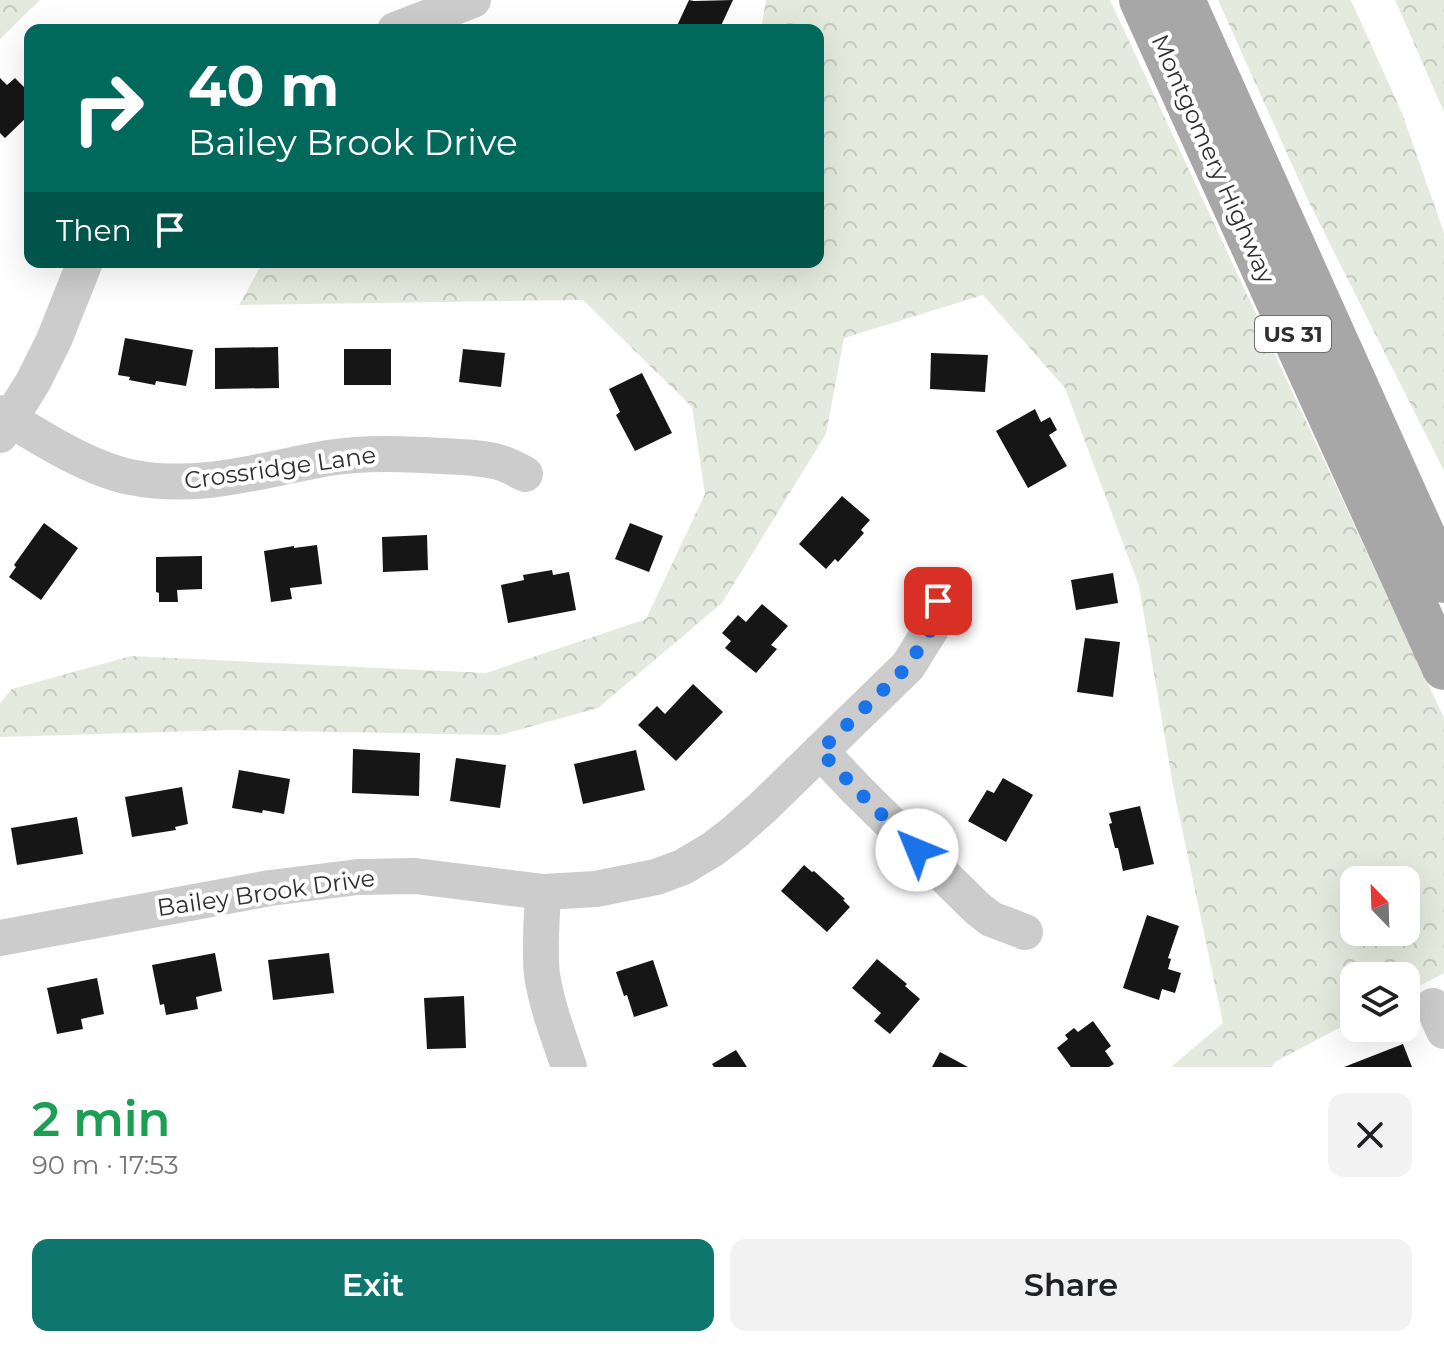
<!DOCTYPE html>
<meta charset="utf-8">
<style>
:root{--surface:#fff;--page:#f2f2f2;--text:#202124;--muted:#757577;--accent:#0f766e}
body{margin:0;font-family:Montserrat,sans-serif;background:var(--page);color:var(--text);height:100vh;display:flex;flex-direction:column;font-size:30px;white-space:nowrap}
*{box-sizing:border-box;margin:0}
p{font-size:26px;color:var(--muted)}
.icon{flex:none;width:44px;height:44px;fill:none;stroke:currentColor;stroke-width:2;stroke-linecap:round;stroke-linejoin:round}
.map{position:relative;height:1067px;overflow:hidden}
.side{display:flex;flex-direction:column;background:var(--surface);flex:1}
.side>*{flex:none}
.guide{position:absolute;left:24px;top:24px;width:800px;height:244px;border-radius:16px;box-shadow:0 8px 32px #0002;background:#00695c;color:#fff;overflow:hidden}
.needle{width:52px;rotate:337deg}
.tools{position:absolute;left:1340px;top:866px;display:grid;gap:16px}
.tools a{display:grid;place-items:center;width:80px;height:80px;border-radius:16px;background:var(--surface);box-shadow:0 8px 32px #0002;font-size:40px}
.pin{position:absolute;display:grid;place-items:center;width:68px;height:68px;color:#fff;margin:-34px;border-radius:16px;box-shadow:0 4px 12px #0006}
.me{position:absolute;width:88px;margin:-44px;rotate:315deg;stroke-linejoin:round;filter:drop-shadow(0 0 6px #0008)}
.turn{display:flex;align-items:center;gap:28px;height:168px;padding:0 32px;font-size:36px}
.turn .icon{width:104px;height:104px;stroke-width:2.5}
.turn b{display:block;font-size:56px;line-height:68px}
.then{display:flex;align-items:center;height:76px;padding:0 32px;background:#0003;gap:16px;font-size:30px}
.round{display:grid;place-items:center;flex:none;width:84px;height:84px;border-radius:16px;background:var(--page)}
.head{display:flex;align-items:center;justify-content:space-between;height:136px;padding:0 32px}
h1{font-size:48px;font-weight:600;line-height:60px;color:#1e9e55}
.primary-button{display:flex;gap:16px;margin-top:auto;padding:16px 32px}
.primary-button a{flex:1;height:92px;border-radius:16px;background:var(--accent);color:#fff;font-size:32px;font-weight:600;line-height:92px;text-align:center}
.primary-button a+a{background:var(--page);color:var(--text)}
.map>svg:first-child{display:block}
.forest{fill:url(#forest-crowns);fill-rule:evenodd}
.building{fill:#161616}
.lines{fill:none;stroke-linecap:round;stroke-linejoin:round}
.minor{stroke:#ccc;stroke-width:36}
.major{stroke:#a7a7a7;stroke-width:44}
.route{stroke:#1a73e8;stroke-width:14;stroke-dasharray:0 25.2}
.labels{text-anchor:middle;stroke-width:8;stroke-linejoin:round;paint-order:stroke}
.shield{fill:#fff;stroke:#6d6d6d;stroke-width:2}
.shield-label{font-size:22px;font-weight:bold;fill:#2f2f2f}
.street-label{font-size:24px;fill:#2f2f2f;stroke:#fff}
</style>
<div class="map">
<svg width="1444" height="1067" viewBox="0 0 1444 1067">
<defs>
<pattern id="forest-crowns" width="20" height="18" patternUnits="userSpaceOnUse" patternTransform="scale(2)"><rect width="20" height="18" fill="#e5eade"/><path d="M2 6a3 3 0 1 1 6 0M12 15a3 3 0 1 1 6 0" fill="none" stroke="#c5c9bf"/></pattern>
</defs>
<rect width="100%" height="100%" fill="#fff"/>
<path class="forest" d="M0 0H40L0 39Z
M766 0H1110L1444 718V973L1406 993V976H1354V1020L1275 1062 1272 1067H1171L1223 1023 1174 791 1139 586 1065 388 983 295 844 338 826 434 722 603 598 708 500 735 233 730 0 737V703L12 689 131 656 486 673 646 619 705 494 692 407 583 300 239 305 263 262H818V30H761ZM1354 880H1406V932H1354Z
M1218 0H1351L1402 113 1444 233V471L1307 198Z
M1395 0H1444V112Z"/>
<path class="building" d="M689 0 694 1 733 0 719 30H675Z
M0 78 7 85 15 78 30 93V114L5 138 0 133Z
M125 338 193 350 186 386 156 381 155 385 129 380 130 377 118 375Z
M278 347 279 388 215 389V348Z
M344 349H391V385H344Z
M463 349 505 353 501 387 459 382Z
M931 353 988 355 985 392 930 389Z
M642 373 672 433 635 451 616 415 620 412 609 389Z
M1035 409 1041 422 1050 417 1057 430 1049 435 1067 466 1028 488 996 431Z
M842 496 870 520 861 530 864 533 838 562 835 559 826 569 799 544Z
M44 523 78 548 41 600 9 577 16 567 14 565Z
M630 523 663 536 649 572 615 559Z
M427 535 428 570 383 572 382 537Z
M317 545 322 584 290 588 292 599 271 602 264 551 294 546V548Z
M202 556V589L177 590 178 602H159V593L156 592V557Z
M552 570 553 575 569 572 576 610 508 623 501 585 524 580 523 575Z
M1113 573 1118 603 1076 610 1071 580Z
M762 604 788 626 771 645 777 649 756 673 725 648 731 641 722 633 738 615 746 622Z
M1085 638 1120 642 1113 697 1077 692Z
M693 684 723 712 676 761 638 725 657 706 665 714Z
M353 749 420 753 419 796 352 793Z
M636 750 645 790 583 804 574 764Z
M456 758 506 765 500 808 450 801Z
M239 770 290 779 284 814 263 810 262 813 232 808Z
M1003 778 1033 795 1006 842 968 821 987 790 994 793Z
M182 787 188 824 175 827 176 830 132 837 125 797Z
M1140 806 1154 864 1123 871 1118 848H1115L1109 824 1112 823 1109 813Z
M77 817 83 854 17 865 11 828Z
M804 865 812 872 814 871 845 899 843 900 850 907 827 932 781 891Z
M1147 915 1179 926 1168 958 1171 959 1168 969 1181 973 1175 993 1162 989 1159 1000 1123 988Z
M215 953 222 991 196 997 198 1009 166 1015 164 1004 160 1005 152 965Z
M329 953 334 993 273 1000 268 960Z
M877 959 907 984 905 986 920 999 890 1034 874 1021 881 1013 852 988Z
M653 960 668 1006 634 1017 627 995 624 996 616 972Z
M97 978 104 1014 81 1019 83 1029 57 1034 47 988Z
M464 996 466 1048 427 1049 424 998Z
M1093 1021 1111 1046 1105 1051 1114 1064 1109 1067H1071L1057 1048 1068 1039 1065 1035 1074 1028 1078 1032Z
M1403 1044 1412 1067H1344Z
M736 1050 747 1067H714L712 1064Z
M940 1052 968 1067H932Z"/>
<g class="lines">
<path class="minor" d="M395 30 473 0
M0 413C38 436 87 468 130 477 199 491 261 470 328 458 367 452 404 454 443 456 461 457 480 457 498 462 507 464 517 470 525 474
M0 435 33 382 54 340 85 262
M820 751 858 791 978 909 991 919 1025 932
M543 892C542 920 539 948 542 975 547 1007 559 1037 569 1067
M0 938 270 888 358 877 415 876 543 892 596 889 656 877 683 867 713 849 735 832 762 808 908 666 931 629 938 601
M1433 1006 1444 1031"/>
<path class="major" d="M1141 0 1444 668
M1183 0 1444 581"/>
</g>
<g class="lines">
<path class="route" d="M917 850 858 791 820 751 908 666 931 629 938 601"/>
</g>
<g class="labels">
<rect class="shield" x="1255" y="316" width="76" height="36" rx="6"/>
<g class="shield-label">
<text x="1293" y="342">US 31</text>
</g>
<g class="street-label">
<text transform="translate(1213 159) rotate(66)" y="8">Montgomery Highway</text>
<text transform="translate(280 468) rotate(-8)" y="8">Crossridge Lane</text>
<text transform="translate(266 893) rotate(-8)" y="8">Bailey Brook Drive</text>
</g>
</g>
</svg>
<div class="tools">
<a><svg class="needle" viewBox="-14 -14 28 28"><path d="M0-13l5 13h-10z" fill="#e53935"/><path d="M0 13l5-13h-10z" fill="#757577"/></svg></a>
<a><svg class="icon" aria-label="layers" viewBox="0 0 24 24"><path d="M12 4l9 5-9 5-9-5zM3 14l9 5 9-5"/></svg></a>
</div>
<div class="pin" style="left:938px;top:601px;background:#d93025"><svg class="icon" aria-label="arrive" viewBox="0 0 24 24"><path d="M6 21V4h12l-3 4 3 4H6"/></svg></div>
<svg class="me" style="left:917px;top:850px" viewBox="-20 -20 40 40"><circle r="19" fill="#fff"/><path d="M0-13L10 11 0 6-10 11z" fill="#1a73e8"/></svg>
<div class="guide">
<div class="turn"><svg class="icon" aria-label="right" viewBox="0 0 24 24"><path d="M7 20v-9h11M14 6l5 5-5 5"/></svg><div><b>40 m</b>Bailey Brook Drive</div></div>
<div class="then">Then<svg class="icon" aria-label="arrive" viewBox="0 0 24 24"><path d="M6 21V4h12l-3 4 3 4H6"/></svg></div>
</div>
</div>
<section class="side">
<div class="head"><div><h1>2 min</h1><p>90 m · 17:53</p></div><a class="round"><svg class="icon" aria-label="close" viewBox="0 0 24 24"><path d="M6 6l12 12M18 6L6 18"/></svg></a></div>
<div class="primary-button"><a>Exit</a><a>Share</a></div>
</section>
